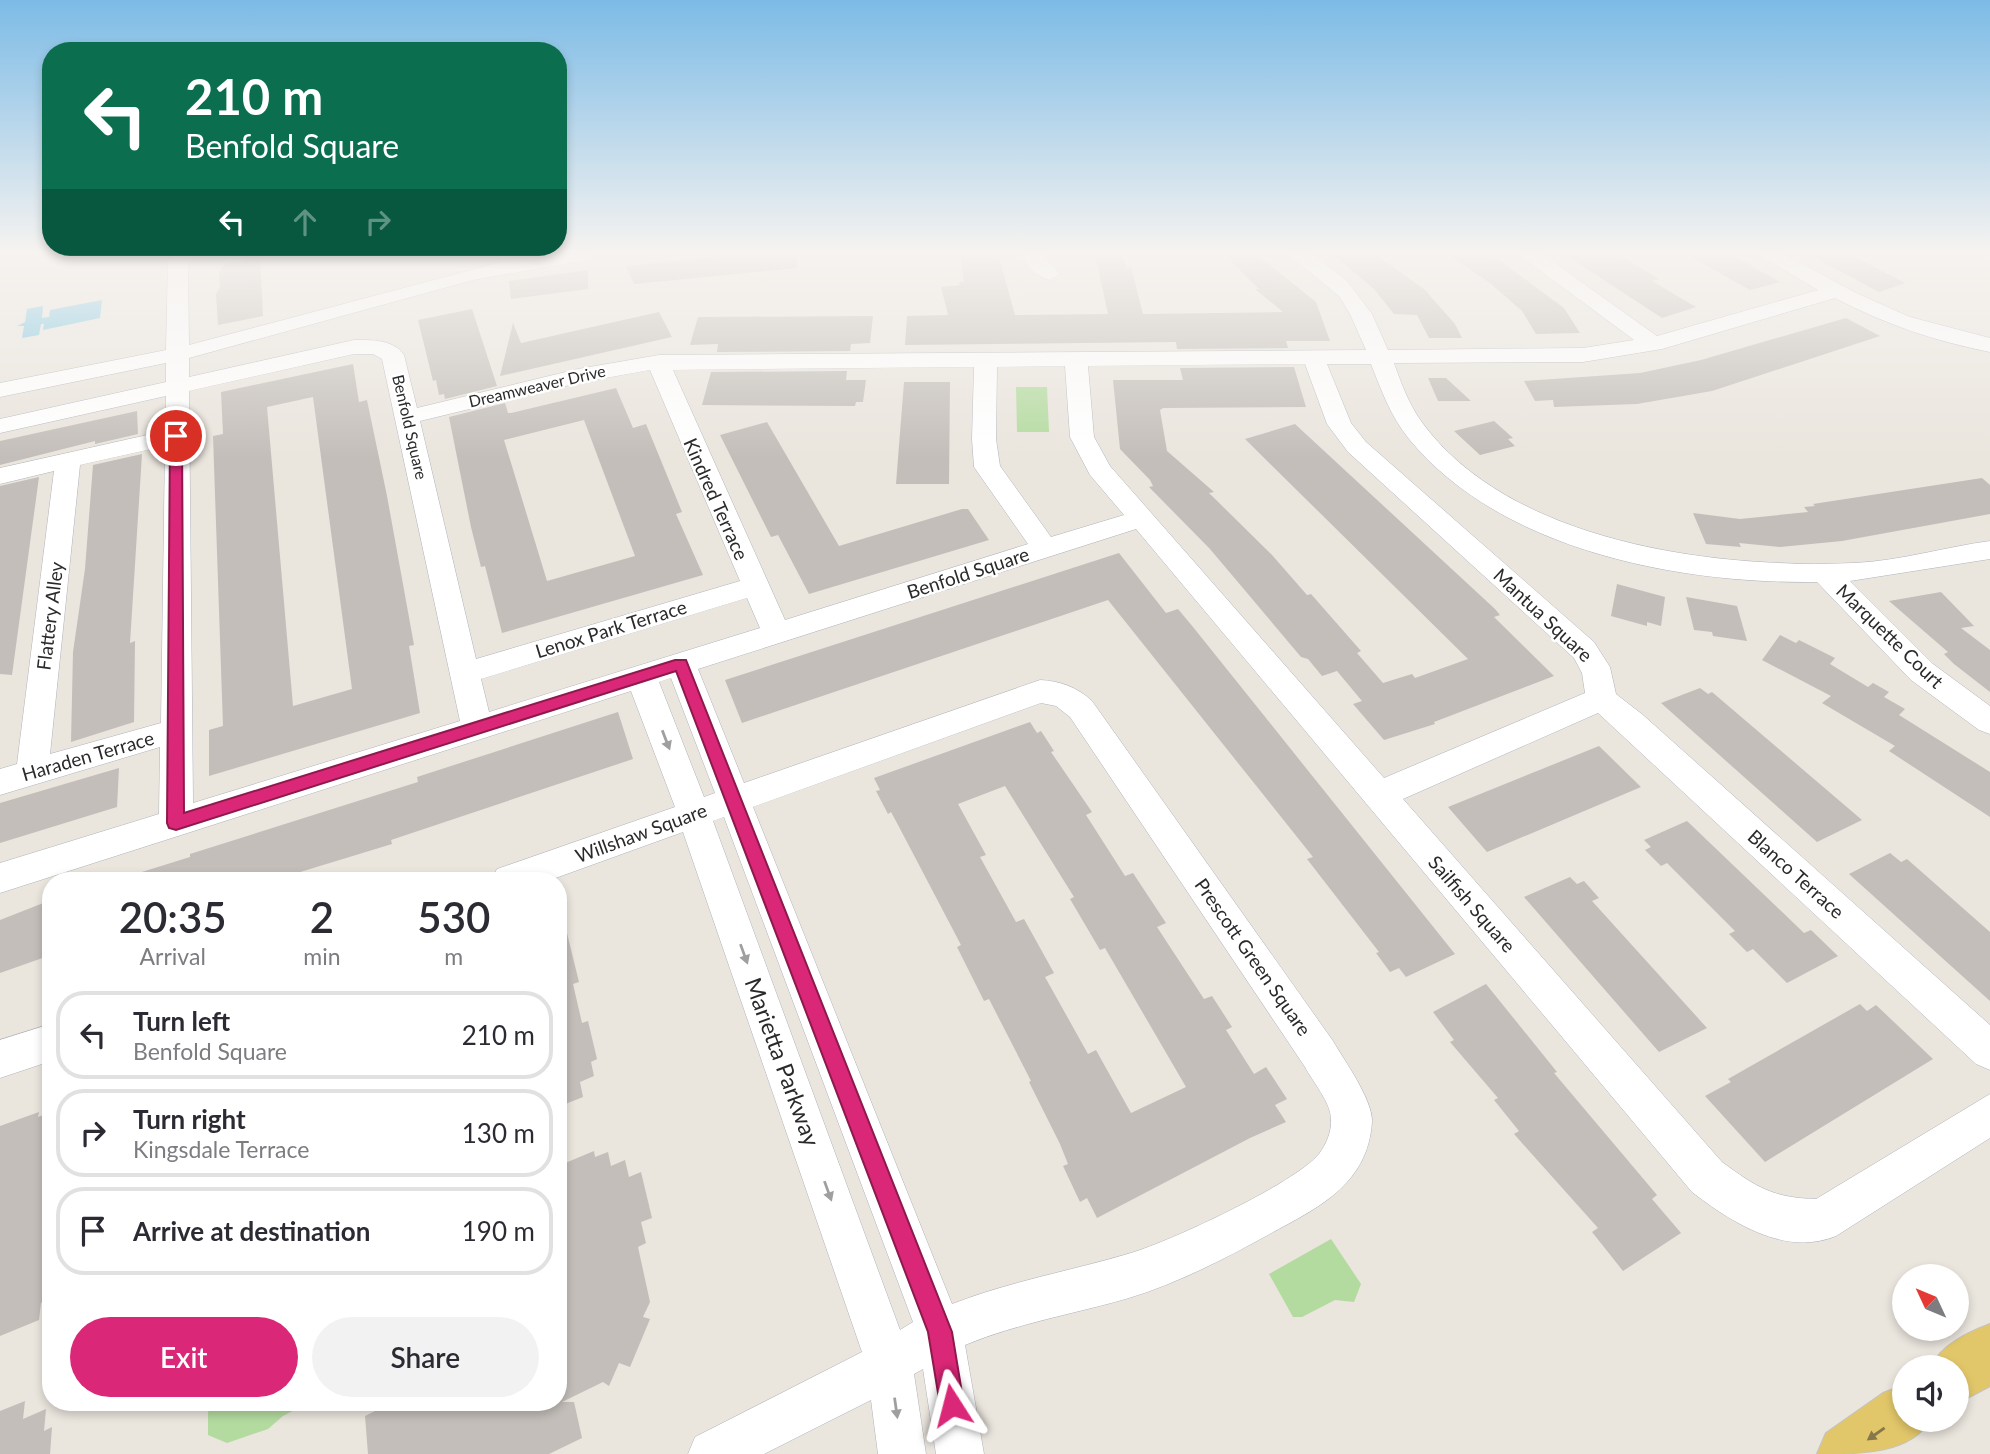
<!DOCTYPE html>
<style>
:root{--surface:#fff;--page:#f2f2f3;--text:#2b2b33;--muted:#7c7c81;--line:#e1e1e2;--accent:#db2777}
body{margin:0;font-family:Lato,sans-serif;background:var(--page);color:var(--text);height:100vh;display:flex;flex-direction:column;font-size:26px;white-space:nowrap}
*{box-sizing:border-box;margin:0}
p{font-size:23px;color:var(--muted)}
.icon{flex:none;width:38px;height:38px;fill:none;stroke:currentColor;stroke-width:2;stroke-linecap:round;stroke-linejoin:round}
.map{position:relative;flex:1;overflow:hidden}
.sheet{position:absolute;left:42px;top:872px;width:525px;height:539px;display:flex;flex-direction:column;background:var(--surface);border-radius:28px;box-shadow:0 4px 10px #0003}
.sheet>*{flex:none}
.guide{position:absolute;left:42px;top:42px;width:525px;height:214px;border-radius:28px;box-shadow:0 4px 10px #0003;background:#0b6e4f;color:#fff;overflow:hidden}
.needle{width:46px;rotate:314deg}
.buttons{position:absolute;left:1892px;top:1264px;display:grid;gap:14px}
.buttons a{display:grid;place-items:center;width:77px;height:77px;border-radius:50%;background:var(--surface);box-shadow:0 4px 10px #0003;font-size:35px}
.pin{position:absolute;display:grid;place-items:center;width:60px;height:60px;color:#fff;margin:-30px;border:4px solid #fff;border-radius:50%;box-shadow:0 2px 7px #0007}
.me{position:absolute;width:77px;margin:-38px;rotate:351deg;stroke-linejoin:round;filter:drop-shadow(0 0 5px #0008)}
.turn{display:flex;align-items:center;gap:24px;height:147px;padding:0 28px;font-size:32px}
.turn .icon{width:91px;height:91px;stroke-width:2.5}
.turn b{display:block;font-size:49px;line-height:60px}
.lanes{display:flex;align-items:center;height:66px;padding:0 28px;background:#0003;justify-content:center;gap:35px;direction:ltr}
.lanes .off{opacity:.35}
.eta{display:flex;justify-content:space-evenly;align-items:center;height:119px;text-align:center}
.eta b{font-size:42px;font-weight:600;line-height:49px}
.primary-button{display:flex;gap:14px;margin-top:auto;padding:14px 28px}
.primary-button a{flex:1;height:80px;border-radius:42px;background:var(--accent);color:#fff;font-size:28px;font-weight:600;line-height:80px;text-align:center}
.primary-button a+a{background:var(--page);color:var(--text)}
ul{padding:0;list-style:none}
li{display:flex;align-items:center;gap:21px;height:88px;margin:0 14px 10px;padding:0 14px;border:4px solid var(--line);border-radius:28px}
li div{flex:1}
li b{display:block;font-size:26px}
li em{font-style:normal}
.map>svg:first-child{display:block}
.green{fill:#b3db9f}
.water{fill:#7bc6e2}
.building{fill:#c3beb9;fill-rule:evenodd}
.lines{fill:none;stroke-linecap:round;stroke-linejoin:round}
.minor-casing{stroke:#b0b3bc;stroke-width:1}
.major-casing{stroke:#c3c3c3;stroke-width:2}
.minor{fill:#fff;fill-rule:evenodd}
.major{fill:#e2c76a;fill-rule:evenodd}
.oneway{fill:#9f9f9f}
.oneway2{fill:#86784a}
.route{fill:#db2777;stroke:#8e194d;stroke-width:2}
.labels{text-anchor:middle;stroke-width:5;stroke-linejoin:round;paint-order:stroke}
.far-street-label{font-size:16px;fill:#2a2a2a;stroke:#fff}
.street-label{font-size:19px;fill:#2a2a2a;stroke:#fff}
.near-street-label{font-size:23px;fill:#2a2a2a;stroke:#fff}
</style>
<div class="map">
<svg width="1990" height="1454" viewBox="0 0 1990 1454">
<rect width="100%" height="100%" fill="#eae5dd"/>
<path class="green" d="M1016 387H1047L1049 432H1017Z
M1331 1239 1361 1284 1354 1302 1335 1300 1302 1317H1293L1269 1274Z
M217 1402H310L283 1416 268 1429 227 1443 208 1435V1412Z"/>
<path class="water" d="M102 300 100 318 43 330 44 324H41L39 335 22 338 24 326H17L25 322 27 309 43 306 42 318 49 317 50 310Z"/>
<path class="building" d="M241 254H260L263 316 218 325 216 294 220 287 219 273 224 264 242 261Z
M743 254H796L797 268 634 284 626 266Z
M960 254H998L1015 315 1108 314 1095 254H1121L1127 268 1131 267 1143 314 1283 312 1255 289H1259L1224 254H1249L1262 259 1316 302 1330 341H1286L1288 348 1177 349 1176 342 905 345 907 316 948 315 941 287 960 285 959 282H964Z
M1332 254H1375L1425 290 1455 324 1462 338H1429L1417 315 1394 314 1374 289Z
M1447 254H1491L1564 308 1580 333 1536 334 1522 311 1490 283Z
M1564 254H1618L1659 279 1652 281 1696 307 1662 318Z
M1686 254 1732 255 1780 282 1750 290Z
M1808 254H1850L1905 283 1879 292Z
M588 270V289L511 299 509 281Z
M472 309 497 386 445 399 444 394 439 395 436 380 433 381 418 320Z
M659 312 672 337 500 376 513 323 521 343Z
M873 316 870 343 851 344 850 351 717 352 718 344 690 345 698 317Z
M1846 318 1880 336 1712 391 1637 404 1554 407 1553 400 1535 401 1524 381 1640 373 1701 360Z
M353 364 359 402 367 400 387 496 414 645 409 646 420 713 209 776V730L223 726 213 436 223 434 221 392ZM313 397 352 689 293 706 267 407Z
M1294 367 1306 407 1163 408 1160 410 1167 451 1214 492 1209 493 1272 555 1307 595 1311 594 1361 651 1357 653 1383 683 1412 674 1415 678 1468 659 1245 439 1295 424 1495 609 1500 615 1494 617 1554 676 1434 722 1435 724 1384 740 1353 704 1362 701 1337 671 1322 676 1308 659 1301 657 1210 549 1149 487 1153 486 1150 480 1120 449 1113 380H1183L1180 368Z
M847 371 846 380H866L863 402H856L855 406 702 405 711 372Z
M1428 378H1446L1471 401H1438Z
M904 382H950L949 484H896Z
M616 388 633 428 646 424 682 512 676 514 703 575 502 633 485 566 481 567 471 527 449 417 505 403 508 413H511ZM584 420 635 556 547 581 504 440Z
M137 411 138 434 95 444V441L0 465V441Z
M1494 421 1513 438 1508 439 1515 446 1480 455 1454 431Z
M767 422 839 546 962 509H968L989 540 809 594 778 535 771 537 720 435Z
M142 454 130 643 135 641 134 722 71 742 73 652 85 569 93 465Z
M39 477 12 675 0 674V486Z
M1982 478 1990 485V514L1842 541 1780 547 1739 543 1741 547 1706 544 1693 513 1740 519 1808 512 1804 507 1815 506 1813 504Z
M1119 553 1166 613 1178 609 1193 627 1455 954 1406 977 1399 968 1390 972 1376 953 1379 952 1307 859 1313 857 1108 600 742 723 725 680Z
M1617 584 1665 597 1661 626 1647 622V626L1611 616Z
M1941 592 1974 626 1961 628 1990 650V692L1954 664 1944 654 1948 652 1889 601Z
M1686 597 1737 606 1747 641 1713 636 1712 632 1694 630Z
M1780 635 1796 643 1799 640 1835 658 1830 664 1868 687 1873 683 1889 692 1884 697 1905 709 1899 715 1990 772V817L1889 751 1895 746 1822 703 1831 696 1762 660Z
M1700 688 1708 694 1712 692 1862 820 1817 842 1661 703Z
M618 712 633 759 391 840 392 844 274 880H130L129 876 190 857V854L418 782 417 777Z
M1030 722 1037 733 1041 731 1054 751 1051 752 1092 812 1086 815 1125 876 1133 873 1166 923 1157 927 1204 999 1212 996 1232 1027 1226 1030 1254 1074 1266 1067 1287 1099 1275 1105 1286 1122 1250 1138 1097 1218 1087 1198 1080 1202 1063 1166 1068 1164 1060 1144 1029 1082 1031 1081 989 999 984 1001 957 947 961 945 897 823 891 812 888 814 876 791 880 790 874 778ZM1005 786 1074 897 1070 899 1100 950 1105 948 1186 1087 1131 1113 1096 1050 1088 1054 1045 977 1054 973 1024 919 1016 922 980 857 986 855 958 804Z
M1599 746 1641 787 1487 852 1448 807Z
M119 768 117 807 0 843V803Z
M1687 821 1804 933 1811 930 1838 956 1787 983 1753 949 1747 952 1729 934 1735 931 1667 863 1661 866 1645 850 1651 847 1644 840Z
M1890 853 1901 862 1907 859 1990 932V1001L1849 874Z
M1570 877 1577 884 1584 881 1599 898 1592 901 1707 1028 1659 1052 1524 897Z
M51 900V955L0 973V920Z
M565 925 579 982 573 984 582 1023 588 1021 597 1059 591 1062 594 1076 580 1082 583 1097 558 1107V926Z
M1486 984 1557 1072 1554 1073 1657 1195 1652 1199 1681 1233 1623 1271 1592 1232 1598 1228 1514 1134 1519 1131 1494 1100 1498 1098 1450 1042 1454 1040 1433 1012Z
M1860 1004 1867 1011 1876 1005 1933 1059 1765 1162 1705 1096 1731 1082 1728 1079Z
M39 1112 38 1117 51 1112V1299L41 1303 39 1320 0 1336V1126Z
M594 1151 595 1157 608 1152 611 1166 625 1160 629 1177 641 1172 652 1218 641 1222 646 1243 638 1247 650 1302 643 1317 650 1319 630 1367 619 1363 609 1386 603 1382 562 1402H574L582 1438 549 1454H368L365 1416 385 1406V1402H558V1166Z
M25 1401 23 1419 46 1409 44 1431 52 1427 50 1454H0V1411Z"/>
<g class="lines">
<defs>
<path id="minor" d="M175 254H199L188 264 189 345 509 260 539 254H598L588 260 473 280 189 358V377L354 340C371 340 393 339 404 355L417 408 578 369 659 355 1366 350 1350 314 1339 296 1288 254H1312L1347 281 1372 314 1388 350 1583 348 1634 340 1518 254H1542L1657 336 1818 290 1758 254H1784L1856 293 1910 317 1990 338V352C1935 341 1884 324 1835 298L1662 349 1583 362 1394 363C1401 383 1409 404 1421 421 1509 543 1715 569 1854 563 1900 561 1945 547 1990 541V559L1850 581 1933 664 1990 706V734L1979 730 1911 680 1817 582C1680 584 1501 551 1409 439 1391 417 1381 390 1371 364H1327L1351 423 1366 442 1594 642 1610 667 1616 694 1643 715 1990 1025V1070L1976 1064 1598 713 1403 799 1722 1162C1756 1187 1773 1198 1816 1199L1990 1094V1138L1836 1236C1785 1257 1731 1222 1692 1192L1136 529 698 669 744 783 1040 680C1060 681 1077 687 1092 701L1333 1041C1344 1060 1373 1100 1372 1122 1368 1182 1322 1206 1275 1231 1228 1257 1181 1282 1129 1298 1074 1314 1018 1323 965 1345L984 1454H936L923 1369 914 1374 926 1454H878L871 1400 764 1454H688L695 1437 862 1352 683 832 550 880H491L497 869 675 807 631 691 0 893V863L159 814 160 747 0 795V769L17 764 54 471 0 484V468L165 431 166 396 0 433V419L166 382V363L0 397V383L166 350 168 262ZM354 354H373L382 359 460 721 193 803 189 391ZM1305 364 1327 424 1348 452 1574 658 1582 673 1585 693 1384 778 1110 466 1094 437 1088 366ZM1065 366 1070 437 1090 475 1124 515 1051 537 1000 466 996 439 997 367ZM974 367 972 439 974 467 1028 544 785 620 673 370ZM650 370 740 581 476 659 420 421 578 383ZM165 446 161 723 50 754 80 465ZM747 598 760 628 489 712 481 679ZM671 678 715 793 704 797 659 682ZM1041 703 1056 706 1070 717 1305 1067C1313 1082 1331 1103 1331 1119 1332 1131 1326 1145 1319 1154 1294 1184 1171 1241 1131 1253 1071 1271 1011 1281 952 1304L753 807ZM724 817 913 1322 900 1330 713 821Z
M1020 254H1041L1060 274 1050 280C1035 276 1029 267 1020 254Z
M51 1024V1061L0 1078V1040Z"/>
<path id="major" d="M1990 1324V1386L1956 1404V1367H1931C1940 1345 1969 1332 1990 1324Z
M1904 1385V1419H1931C1911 1454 1860 1454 1817 1454L1826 1433 1883 1393Z"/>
</defs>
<use href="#minor" class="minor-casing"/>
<use href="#major" class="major-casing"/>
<use href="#minor" class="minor"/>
<use href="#major" class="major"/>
</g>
<defs><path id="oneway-solid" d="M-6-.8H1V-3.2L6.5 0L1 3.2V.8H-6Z" transform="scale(1.75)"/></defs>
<g class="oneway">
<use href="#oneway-solid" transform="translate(666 740) rotate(69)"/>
<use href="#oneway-solid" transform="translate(744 954) rotate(70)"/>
<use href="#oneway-solid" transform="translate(828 1191) rotate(70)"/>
<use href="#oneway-solid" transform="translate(896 1408) rotate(82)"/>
</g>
<use class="oneway2" href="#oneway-solid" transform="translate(1876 1434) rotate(145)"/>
<linearGradient id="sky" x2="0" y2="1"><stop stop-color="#7cbbe6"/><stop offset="0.55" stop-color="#f6f3f0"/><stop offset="1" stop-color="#f6f3f0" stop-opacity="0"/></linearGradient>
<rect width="1990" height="458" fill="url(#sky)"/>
<path class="route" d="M176 432 182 436 184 813 675 660H686L952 1332 964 1405 960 1414 952 1417 943 1414 940 1405 928 1332 676 671 176 830 169 828 167 823 170 436Z"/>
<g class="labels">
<g class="far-street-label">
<text transform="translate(537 386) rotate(-13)" y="6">Dreamweaver Drive</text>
<text transform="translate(410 427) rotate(77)" y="6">Benfold Square</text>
</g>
<g class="street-label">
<text transform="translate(716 499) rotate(66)" y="7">Kindred Terrace</text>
<text transform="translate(968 573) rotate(-18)" y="7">Benfold Square</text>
<text transform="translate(1543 615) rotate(43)" y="7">Mantua Square</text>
<text transform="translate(50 616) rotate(-83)" y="7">Flattery Alley</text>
<text transform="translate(611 629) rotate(-17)" y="7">Lenox Park Terrace</text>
<text transform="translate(1890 636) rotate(44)" y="7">Marquette Court</text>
<text transform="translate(88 756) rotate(-16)" y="7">Haraden Terrace</text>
<text transform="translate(641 833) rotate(-20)" y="7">Willshaw Square</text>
<text transform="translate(1796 874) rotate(42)" y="7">Blanco Terrace</text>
<text transform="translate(1472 904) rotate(49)" y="7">Sailfish Square</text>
<text transform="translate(1253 957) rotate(55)" y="7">Prescott Green Square</text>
</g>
<g class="near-street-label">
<text transform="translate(782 1062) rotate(70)" y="8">Marietta Parkway</text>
</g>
</g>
</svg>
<div class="buttons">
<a><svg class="needle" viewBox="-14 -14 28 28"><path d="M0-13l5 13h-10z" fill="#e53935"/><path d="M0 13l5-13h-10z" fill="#7c7c81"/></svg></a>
<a><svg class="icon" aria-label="sound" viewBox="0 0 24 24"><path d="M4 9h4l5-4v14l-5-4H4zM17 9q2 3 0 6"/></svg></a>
</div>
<div class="pin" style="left:176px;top:436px;background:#d93025"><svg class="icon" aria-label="arrive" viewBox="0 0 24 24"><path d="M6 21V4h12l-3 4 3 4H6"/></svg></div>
<svg class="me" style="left:952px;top:1405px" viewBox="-20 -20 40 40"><path d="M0-17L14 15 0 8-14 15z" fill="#db2777" stroke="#fff" stroke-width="4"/></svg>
<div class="guide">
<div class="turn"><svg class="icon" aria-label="left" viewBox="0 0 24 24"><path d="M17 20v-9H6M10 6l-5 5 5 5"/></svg><div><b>210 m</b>Benfold Square</div></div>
<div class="lanes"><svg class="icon" aria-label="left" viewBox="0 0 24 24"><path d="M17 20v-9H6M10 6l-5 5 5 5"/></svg><svg class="icon off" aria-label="ahead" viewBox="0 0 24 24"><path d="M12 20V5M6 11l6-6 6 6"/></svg><svg class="icon off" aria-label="right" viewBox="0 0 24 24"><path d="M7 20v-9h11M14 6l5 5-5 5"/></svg></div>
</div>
<section class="sheet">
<div class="eta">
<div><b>20:35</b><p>Arrival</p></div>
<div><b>2</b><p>min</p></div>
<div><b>530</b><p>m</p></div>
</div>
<ul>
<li><svg class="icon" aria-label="left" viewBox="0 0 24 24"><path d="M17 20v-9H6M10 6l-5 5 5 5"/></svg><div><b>Turn left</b><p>Benfold Square</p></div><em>210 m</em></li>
<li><svg class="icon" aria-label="right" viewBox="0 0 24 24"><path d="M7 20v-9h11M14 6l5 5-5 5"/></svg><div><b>Turn right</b><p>Kingsdale Terrace</p></div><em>130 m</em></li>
<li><svg class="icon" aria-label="arrive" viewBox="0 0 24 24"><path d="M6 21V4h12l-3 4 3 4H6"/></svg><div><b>Arrive at destination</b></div><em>190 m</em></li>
</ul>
<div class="primary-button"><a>Exit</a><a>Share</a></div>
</section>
</div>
